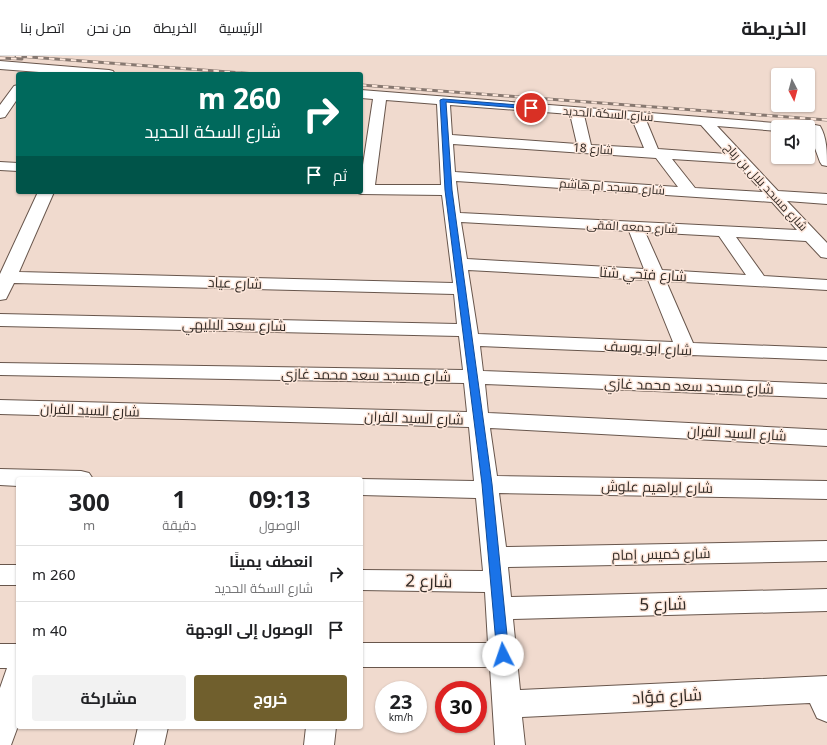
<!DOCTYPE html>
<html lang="ar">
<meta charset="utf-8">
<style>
:root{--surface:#fff;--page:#f2f2f2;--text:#202124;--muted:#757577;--line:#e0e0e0;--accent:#705f2d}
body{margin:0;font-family:"Noto Sans",Cairo,sans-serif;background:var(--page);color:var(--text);direction:rtl;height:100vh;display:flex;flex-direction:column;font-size:15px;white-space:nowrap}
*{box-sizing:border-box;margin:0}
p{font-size:13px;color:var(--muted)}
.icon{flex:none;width:22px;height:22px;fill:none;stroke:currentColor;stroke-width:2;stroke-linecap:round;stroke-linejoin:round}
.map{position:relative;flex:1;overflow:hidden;direction:ltr}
.panel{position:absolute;left:16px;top:421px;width:347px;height:252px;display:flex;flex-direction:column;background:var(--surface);border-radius:4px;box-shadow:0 1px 3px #0004;direction:rtl}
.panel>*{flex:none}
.hud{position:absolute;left:16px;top:16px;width:347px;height:122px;border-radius:4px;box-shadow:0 1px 3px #0004;direction:rtl;background:#00695c;color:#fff;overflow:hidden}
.needle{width:26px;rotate:174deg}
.buttons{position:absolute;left:771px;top:12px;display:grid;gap:8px}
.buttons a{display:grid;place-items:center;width:44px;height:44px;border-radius:4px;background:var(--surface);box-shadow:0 1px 3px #0004;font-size:20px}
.speed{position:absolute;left:375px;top:625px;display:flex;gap:8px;font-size:20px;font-weight:700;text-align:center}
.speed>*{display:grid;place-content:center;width:52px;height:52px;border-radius:50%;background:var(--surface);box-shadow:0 1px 3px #0004;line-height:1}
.speed small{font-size:10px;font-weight:400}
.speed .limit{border:6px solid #d22;background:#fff;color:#111}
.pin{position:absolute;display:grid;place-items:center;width:34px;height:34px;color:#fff;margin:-17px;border:2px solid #fff;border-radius:50%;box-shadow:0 1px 4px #0007}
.me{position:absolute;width:44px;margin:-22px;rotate:356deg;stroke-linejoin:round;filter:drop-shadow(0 0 3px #0008)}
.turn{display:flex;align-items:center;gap:14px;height:84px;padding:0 16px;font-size:18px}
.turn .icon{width:52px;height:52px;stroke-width:2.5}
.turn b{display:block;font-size:28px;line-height:34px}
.then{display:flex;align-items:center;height:38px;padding:0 16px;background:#0003;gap:8px;font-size:15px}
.eta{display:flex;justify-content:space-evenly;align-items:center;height:68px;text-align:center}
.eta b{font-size:24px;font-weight:700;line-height:28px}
.cta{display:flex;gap:8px;margin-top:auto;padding:8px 16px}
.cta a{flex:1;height:46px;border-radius:4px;background:var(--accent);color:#fff;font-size:16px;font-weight:700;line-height:46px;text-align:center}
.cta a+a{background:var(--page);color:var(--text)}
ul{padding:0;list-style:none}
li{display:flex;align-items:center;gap:12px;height:56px;padding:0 16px;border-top:1px solid var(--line)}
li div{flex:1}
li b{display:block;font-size:15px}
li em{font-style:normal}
header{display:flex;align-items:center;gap:24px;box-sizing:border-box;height:56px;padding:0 20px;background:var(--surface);border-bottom:1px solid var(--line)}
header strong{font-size:19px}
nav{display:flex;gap:22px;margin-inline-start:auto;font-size:14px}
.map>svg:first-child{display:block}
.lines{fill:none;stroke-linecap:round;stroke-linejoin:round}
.minor-casing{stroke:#68564c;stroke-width:2}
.minor{fill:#fff;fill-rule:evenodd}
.rail-casing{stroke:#877870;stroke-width:3}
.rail{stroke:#fde7db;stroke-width:2;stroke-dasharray:5.5;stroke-linecap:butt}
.route{fill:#1a73e8;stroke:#114b97}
.labels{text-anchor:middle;stroke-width:3;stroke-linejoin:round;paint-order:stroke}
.far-street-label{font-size:12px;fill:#322a25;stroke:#fde7db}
.street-label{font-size:14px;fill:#322a25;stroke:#fde7db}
.near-street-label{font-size:17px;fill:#322a25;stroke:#fde7db}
</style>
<header>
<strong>الخريطة</strong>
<nav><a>الرئيسية</a><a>الخريطة</a><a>من نحن</a><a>اتصل بنا</a></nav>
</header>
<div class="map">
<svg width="827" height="689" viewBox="0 0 827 689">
<rect width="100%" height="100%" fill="#f0dace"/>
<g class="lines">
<defs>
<path id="minor" d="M0 5 109 14 113 15 115 18H65L0 13Z
M18 29V42L5 61 0 62V49L14 30Z
M361 34 788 68 790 71H778V75L717 70 778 135 827 138V148L787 145 827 187V202L821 201 806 185 736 181 764 220 827 224V234L666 225 693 287 827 292V304L691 299 686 300 679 298 480 290 483 315 827 328V342L485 328 488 357 827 374V390L490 372 497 420 827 425V443L499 437 506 491 827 485V505L508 511 511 541 827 533V555L513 563 520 634 827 620V666L817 662 810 647 522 661 525 689H495L490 611H361V587H488L485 536 361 534V514L483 515 476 442 361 439V423H359H361L474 425 469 371 0 358V344L467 356 464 327 0 319V307L463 314 459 280 0 270V258L457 268 454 238 14 227 6 243 0 244V218L38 136H54L19 216 453 227 442 139 361 138 355 136H361V122L373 43 361 42ZM386 44 437 48 441 129H375ZM450 49 570 58 577 88 452 79ZM584 59 632 63 644 92 591 89ZM646 64 701 69 727 98 658 93ZM453 88 656 102 678 131 455 116ZM672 103 736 107 763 136 695 132ZM456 125 772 146 797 174 460 157ZM461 166 629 175 644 213 467 203ZM645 176 719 180 746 219 662 214ZM468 214 648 224 673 286 478 278Z
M815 69 820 70C827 82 827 96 827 110L822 109 820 106 808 73 810 70Z
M0 106 18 107V115L0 114Z
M0 413 81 415 89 417 93 423H18V430L0 429Z
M0 509H18V529H0Z
M0 588H18V670L11 689H0V632L7 612H0Z
M138 671H168L164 689H134Z
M306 671H336L334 689H304Z"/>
</defs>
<use href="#minor" class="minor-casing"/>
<use href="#minor" class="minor"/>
<defs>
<path id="rail" d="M16 0 256 18
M0 2 22 3
M361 29 827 64"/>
</defs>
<use href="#rail" class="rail-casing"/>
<use href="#rail" class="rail"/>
</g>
<path class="route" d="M443 43 531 50 534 52 531 53 446 46 452 134 492 428 509 599 508 603 503 604 499 603 497 599 482 428 445 134 440 44Z"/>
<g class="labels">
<g class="far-street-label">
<text transform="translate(608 58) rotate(4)" y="4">شارع السكة الحديد</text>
<text transform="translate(593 93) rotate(4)" y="4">شارع 18</text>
<text transform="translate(612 131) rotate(4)" y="4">شارع مسجد ام هاشم</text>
<text transform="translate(766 131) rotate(47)" y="4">شارع مسجد بلال بن رباح</text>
<text transform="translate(632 171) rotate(3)" y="4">شارع جمعه الفقى</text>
</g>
<g class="street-label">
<text transform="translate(643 218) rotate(3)" y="5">شارع فتحي شتا</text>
<text transform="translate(235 227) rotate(2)" y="5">شارع عياد</text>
<text transform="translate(234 269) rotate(1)" y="5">شارع سعد البليهي</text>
<text transform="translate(648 292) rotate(3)" y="5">شارع ابو يوسف</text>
<text transform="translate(366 319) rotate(1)" y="5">شارع مسجد سعد محمد غازي</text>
<text transform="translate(689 330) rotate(2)" y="5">شارع مسجد سعد محمد غازي</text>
<text transform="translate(90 354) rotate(2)" y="5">شارع السيد الفران</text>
<text transform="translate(414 362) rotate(2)" y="5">شارع السيد الفران</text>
<text transform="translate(737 377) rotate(3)" y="5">شارع السيد الفران</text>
<text transform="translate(657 431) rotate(1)" y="5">شارع ابراهيم علوش</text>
<text transform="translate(661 498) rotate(-1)" y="5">شارع خميس إمام</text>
</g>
<g class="near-street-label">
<text transform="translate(429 525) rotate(1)" y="6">شارع 2</text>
<text transform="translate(663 548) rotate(-1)" y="6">شارع 5</text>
<text transform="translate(667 640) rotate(-3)" y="6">شارع فؤاد</text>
</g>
</g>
</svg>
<div class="buttons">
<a><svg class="needle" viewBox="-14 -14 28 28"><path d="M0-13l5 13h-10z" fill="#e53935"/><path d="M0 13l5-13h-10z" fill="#757577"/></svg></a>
<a><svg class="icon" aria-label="sound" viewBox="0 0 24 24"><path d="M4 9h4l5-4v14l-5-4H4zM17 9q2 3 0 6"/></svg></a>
</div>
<div class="speed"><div>23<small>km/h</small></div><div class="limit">30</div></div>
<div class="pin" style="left:531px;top:52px;background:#d93025"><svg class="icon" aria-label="arrive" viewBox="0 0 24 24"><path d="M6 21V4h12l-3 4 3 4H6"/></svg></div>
<svg class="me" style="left:503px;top:599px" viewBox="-20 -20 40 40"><circle r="19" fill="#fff"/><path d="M0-13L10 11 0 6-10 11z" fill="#1a73e8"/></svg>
<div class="hud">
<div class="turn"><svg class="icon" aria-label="right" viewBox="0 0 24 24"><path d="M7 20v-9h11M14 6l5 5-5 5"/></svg><div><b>260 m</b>شارع السكة الحديد</div></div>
<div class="then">ثم<svg class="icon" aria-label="arrive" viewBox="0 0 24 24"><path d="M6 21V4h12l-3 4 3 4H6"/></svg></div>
</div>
<section class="panel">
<div class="eta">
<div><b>09:13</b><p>الوصول</p></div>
<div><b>1</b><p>دقيقة</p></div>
<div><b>300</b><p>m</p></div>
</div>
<ul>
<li><svg class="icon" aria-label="right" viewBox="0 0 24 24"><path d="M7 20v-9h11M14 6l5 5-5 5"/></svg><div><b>انعطف يمينًا</b><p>شارع السكة الحديد</p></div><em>260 m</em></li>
<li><svg class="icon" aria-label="arrive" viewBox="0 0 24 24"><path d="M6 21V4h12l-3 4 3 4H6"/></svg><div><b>الوصول إلى الوجهة</b></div><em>40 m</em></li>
</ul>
<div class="cta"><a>خروج</a><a>مشاركة</a></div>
</section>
</div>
